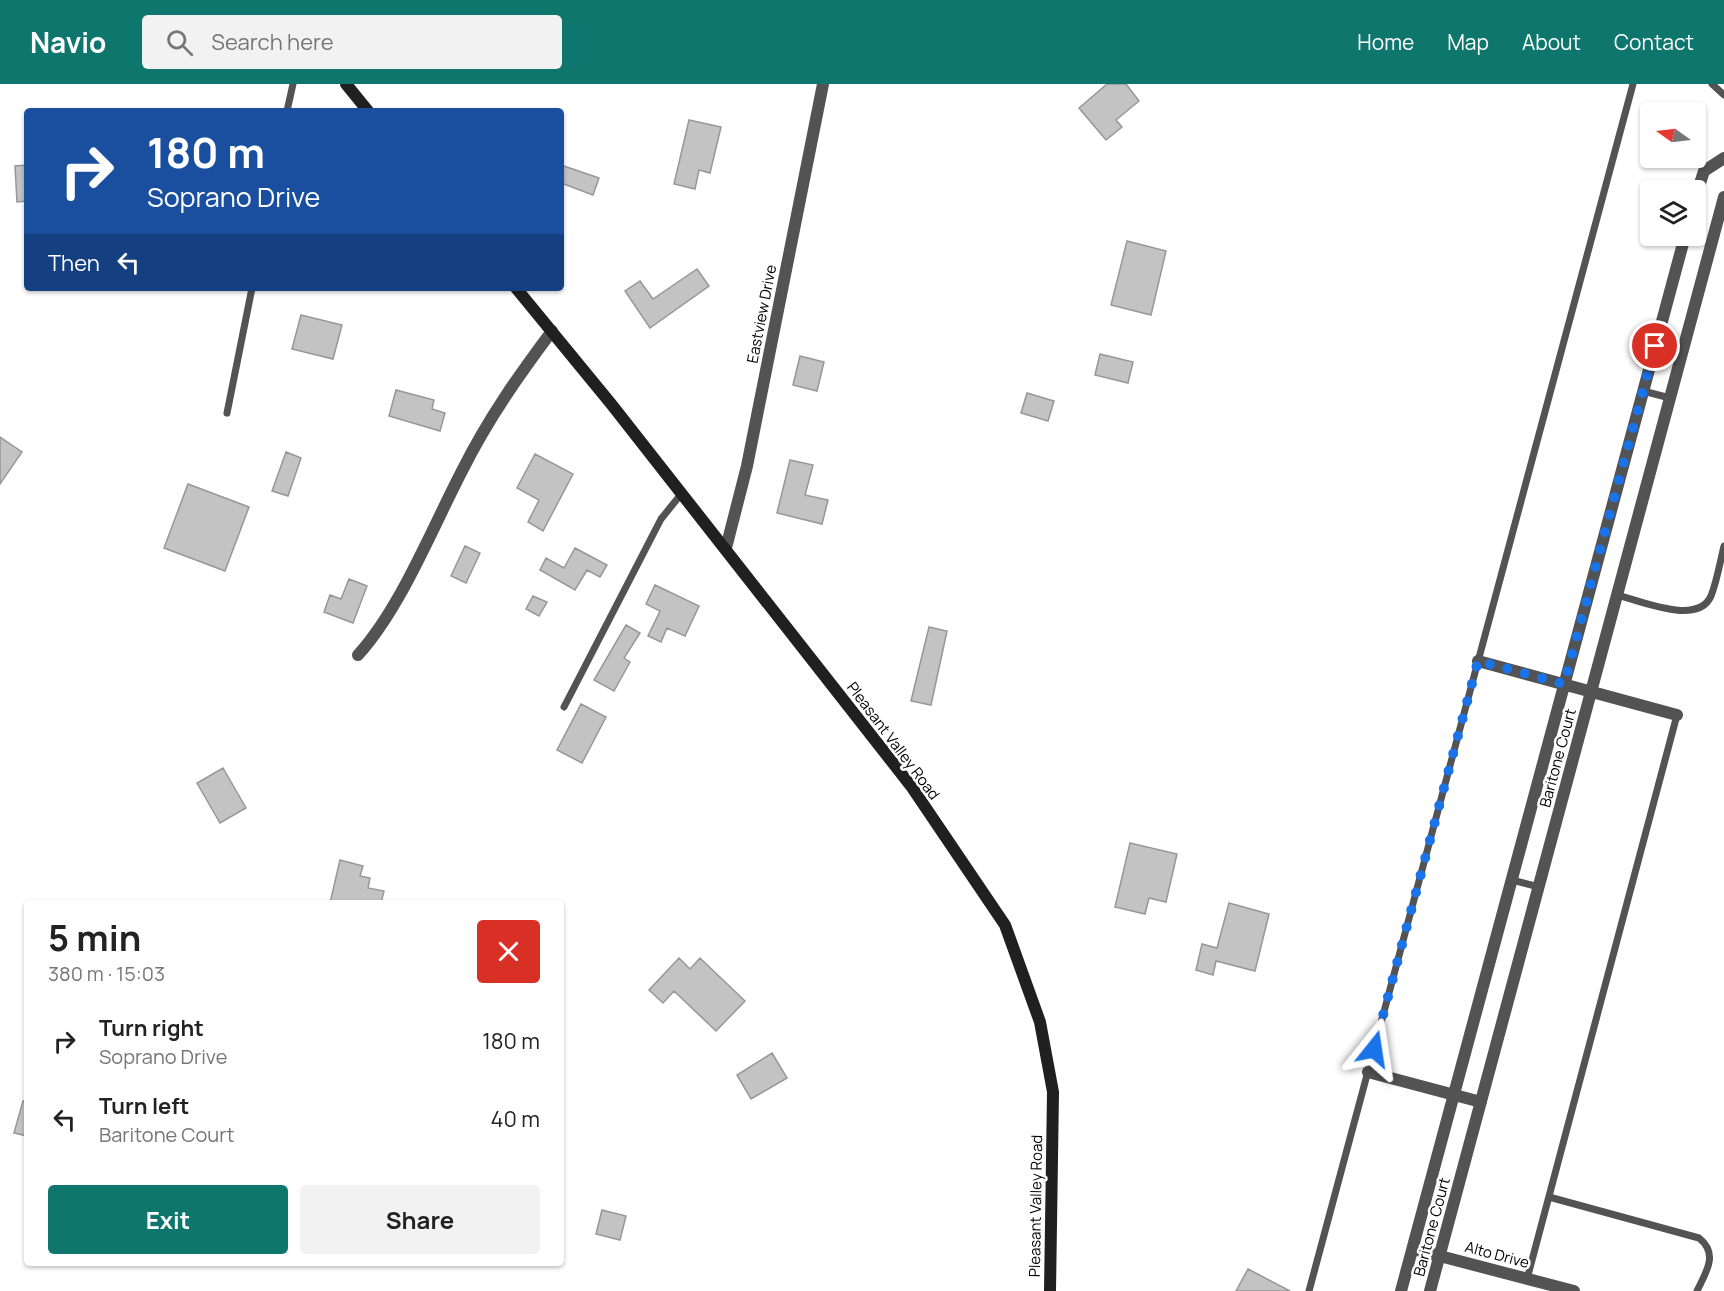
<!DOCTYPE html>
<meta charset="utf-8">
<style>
:root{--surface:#fff;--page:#f2f2f2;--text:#222;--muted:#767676;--accent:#0f766e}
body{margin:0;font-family:Manrope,sans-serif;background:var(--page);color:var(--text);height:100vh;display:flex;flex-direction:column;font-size:22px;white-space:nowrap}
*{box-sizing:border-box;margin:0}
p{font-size:20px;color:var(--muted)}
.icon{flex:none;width:33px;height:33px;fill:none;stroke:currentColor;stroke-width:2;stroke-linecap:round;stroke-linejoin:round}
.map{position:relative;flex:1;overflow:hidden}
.details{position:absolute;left:24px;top:816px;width:540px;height:366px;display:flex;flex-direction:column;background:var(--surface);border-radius:6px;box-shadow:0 2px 4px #0004}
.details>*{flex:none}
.banner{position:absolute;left:24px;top:24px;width:540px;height:183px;border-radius:6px;box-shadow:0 2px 4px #0004;background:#1a4fa0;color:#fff;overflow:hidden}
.needle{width:39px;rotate:284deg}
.fabs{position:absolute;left:1640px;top:18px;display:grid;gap:12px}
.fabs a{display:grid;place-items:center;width:66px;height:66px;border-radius:6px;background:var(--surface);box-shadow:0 2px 4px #0004;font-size:30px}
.pin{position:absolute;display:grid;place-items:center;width:51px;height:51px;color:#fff;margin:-26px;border:3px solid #fff;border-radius:50%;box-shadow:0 2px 6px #0007}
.me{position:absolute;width:66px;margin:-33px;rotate:15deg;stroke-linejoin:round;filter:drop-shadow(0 0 4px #0008)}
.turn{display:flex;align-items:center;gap:21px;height:126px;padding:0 24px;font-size:27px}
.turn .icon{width:78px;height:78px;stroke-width:2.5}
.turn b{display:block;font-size:42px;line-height:51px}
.then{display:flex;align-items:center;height:57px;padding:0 24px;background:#0003;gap:12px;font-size:22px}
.round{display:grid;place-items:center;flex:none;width:63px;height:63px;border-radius:6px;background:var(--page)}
.headline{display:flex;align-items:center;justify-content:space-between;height:102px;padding:0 24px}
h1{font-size:36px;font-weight:700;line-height:45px}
.action{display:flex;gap:12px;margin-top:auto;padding:12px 24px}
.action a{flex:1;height:69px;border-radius:6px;background:var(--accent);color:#fff;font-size:24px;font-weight:700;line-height:69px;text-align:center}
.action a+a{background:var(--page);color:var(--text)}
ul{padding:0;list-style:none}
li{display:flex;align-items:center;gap:18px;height:78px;padding:0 24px}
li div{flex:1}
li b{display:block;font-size:22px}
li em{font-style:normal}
header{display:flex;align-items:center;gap:36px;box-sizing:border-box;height:84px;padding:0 30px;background:var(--accent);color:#fff}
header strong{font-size:28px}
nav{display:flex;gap:33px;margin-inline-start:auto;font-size:21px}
.search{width:420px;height:54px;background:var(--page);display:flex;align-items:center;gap:15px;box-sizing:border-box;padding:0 21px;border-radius:6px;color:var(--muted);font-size:22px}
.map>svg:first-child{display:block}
.building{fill:#c3c3c3;stroke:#979797;stroke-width:1.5}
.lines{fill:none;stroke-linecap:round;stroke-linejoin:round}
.lane{stroke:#535353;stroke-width:7}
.street{stroke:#535353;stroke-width:12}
.secondary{stroke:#202020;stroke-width:12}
.route{stroke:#1a73e8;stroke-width:10;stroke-dasharray:0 18}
.labels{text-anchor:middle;stroke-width:5;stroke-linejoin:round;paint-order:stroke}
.street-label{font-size:15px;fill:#000;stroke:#fff}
</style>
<header>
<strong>Navio</strong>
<div class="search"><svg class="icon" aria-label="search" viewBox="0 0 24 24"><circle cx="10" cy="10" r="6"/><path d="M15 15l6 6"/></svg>Search here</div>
<nav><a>Home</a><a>Map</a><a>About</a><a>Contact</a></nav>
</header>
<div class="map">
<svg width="1724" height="1207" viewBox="0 0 1724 1207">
<rect width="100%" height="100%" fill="#fff"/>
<path class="building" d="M1107 0H1126L1139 17 1116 36 1122 43 1106 56 1079 24Z
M689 36 721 43 710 89 699 86 695 105 674 100Z
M27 81V117L17 118 15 82Z
M561 81 599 94 593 111 561 99Z
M1127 157 1166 167 1151 231 1111 221Z
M697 185 709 202 650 244 625 207 640 197 653 215Z
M301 231 342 241 333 275 292 265Z
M1100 270 1133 278 1128 299 1095 291Z
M800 272 824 278 817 307 793 301Z
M396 306 434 316 432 325 445 329 440 347 389 332Z
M1027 309 1054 317 1048 337 1021 329Z
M0 353 22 368 0 400Z
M286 368 301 374 288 412 272 407Z
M535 370 573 390 543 447 528 438 539 416 517 404Z
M790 376 813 381 805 411 828 416 822 440 777 429Z
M188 400 249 423 225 487 164 464Z
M465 462 480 469 466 499 451 492Z
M575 464 607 481 600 493 587 486 575 506 540 486 546 474 564 484Z
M349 495 367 502 353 539 324 528 330 511 341 515Z
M655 501 699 522 685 552 667 544 661 558 648 552 660 527 646 520Z
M533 512 547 518 539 532 526 525Z
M626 541 640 549 624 574 630 578 614 607 594 596Z
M929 543 947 547 931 621 911 617Z
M581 620 606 633 582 679 557 666Z
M223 684 246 724 220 739 197 699Z
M1130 759 1177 770 1166 818 1149 814 1145 830 1115 823Z
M340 776 363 782 360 792 370 794 368 804 384 807 381 819H330Z
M1229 819 1269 830 1255 887 1216 877 1213 891 1196 886 1202 860 1217 864Z
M679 874 690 885 700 874 745 917 716 947 674 907 663 919 649 906Z
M772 969 787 994 751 1015 737 991Z
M23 1017H27V1052L14 1049Z
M602 1126 626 1132 620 1156 596 1150Z
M1248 1185 1290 1207H1236Z"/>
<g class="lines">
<path class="lane" d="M1712 0 1724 11
M287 27 293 0
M1643 307 1670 314
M227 329 252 204
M1617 511C1641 517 1698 542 1711 512 1717 497 1720 478 1724 462
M564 623 661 435 682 409
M1512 796 1539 803
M1549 1113 1699 1154C1719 1170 1706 1188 1697 1207
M1527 1195 1677 631
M1309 1207 1633 0"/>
<path class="street" d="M1695 115 1704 87 1724 74
M726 464 747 382 823 0
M358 571C401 524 433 442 463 385 488 335 519 291 552 247
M1478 577 1677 631
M1368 988 1481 1018
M1413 1165 1574 1207
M1401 1207 1685 152
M1430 1207 1724 113"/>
<path class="secondary" d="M346 0 368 27
M516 204 612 321 911 702 1005 841 1040 938 1053 1008 1050 1207"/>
</g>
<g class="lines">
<path class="route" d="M1374 965 1478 577 1564 600 1655 262"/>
</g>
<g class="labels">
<g class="street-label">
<text transform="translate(762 230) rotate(-79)" y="5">Eastview Drive</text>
<text transform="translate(893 657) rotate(53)" y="5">Pleasant Valley Road</text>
<text transform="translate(1558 674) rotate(-75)" y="5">Baritone Court</text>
<text transform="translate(1036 1122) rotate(-89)" y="5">Pleasant Valley Road</text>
<text transform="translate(1432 1143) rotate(-75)" y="5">Baritone Court</text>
<text transform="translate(1497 1171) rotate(15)" y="5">Alto Drive</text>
</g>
</g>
</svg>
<div class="fabs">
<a><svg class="needle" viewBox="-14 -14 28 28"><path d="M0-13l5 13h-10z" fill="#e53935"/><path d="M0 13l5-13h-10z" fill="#767676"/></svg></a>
<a><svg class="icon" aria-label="layers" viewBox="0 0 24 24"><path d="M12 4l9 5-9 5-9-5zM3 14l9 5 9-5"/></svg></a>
</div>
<div class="pin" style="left:1655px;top:262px;background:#d93025"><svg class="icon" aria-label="arrive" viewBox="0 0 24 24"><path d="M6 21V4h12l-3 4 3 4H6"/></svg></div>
<svg class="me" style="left:1374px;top:965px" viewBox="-20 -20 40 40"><path d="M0-17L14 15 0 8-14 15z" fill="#1a73e8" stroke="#fff" stroke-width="4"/></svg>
<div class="banner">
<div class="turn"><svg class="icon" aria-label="right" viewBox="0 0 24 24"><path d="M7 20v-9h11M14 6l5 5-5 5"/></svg><div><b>180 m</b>Soprano Drive</div></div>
<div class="then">Then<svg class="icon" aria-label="left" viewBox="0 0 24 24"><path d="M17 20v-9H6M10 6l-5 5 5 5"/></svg></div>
</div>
<section class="details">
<div class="headline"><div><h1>5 min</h1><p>380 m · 15:03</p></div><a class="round" style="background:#d93025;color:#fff"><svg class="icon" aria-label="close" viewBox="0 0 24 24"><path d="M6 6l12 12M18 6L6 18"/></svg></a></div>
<ul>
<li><svg class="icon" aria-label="right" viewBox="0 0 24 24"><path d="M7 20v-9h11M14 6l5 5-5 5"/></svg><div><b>Turn right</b><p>Soprano Drive</p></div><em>180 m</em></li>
<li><svg class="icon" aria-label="left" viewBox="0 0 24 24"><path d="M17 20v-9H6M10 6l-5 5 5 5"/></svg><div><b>Turn left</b><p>Baritone Court</p></div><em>40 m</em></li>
</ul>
<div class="action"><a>Exit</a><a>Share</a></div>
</section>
</div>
